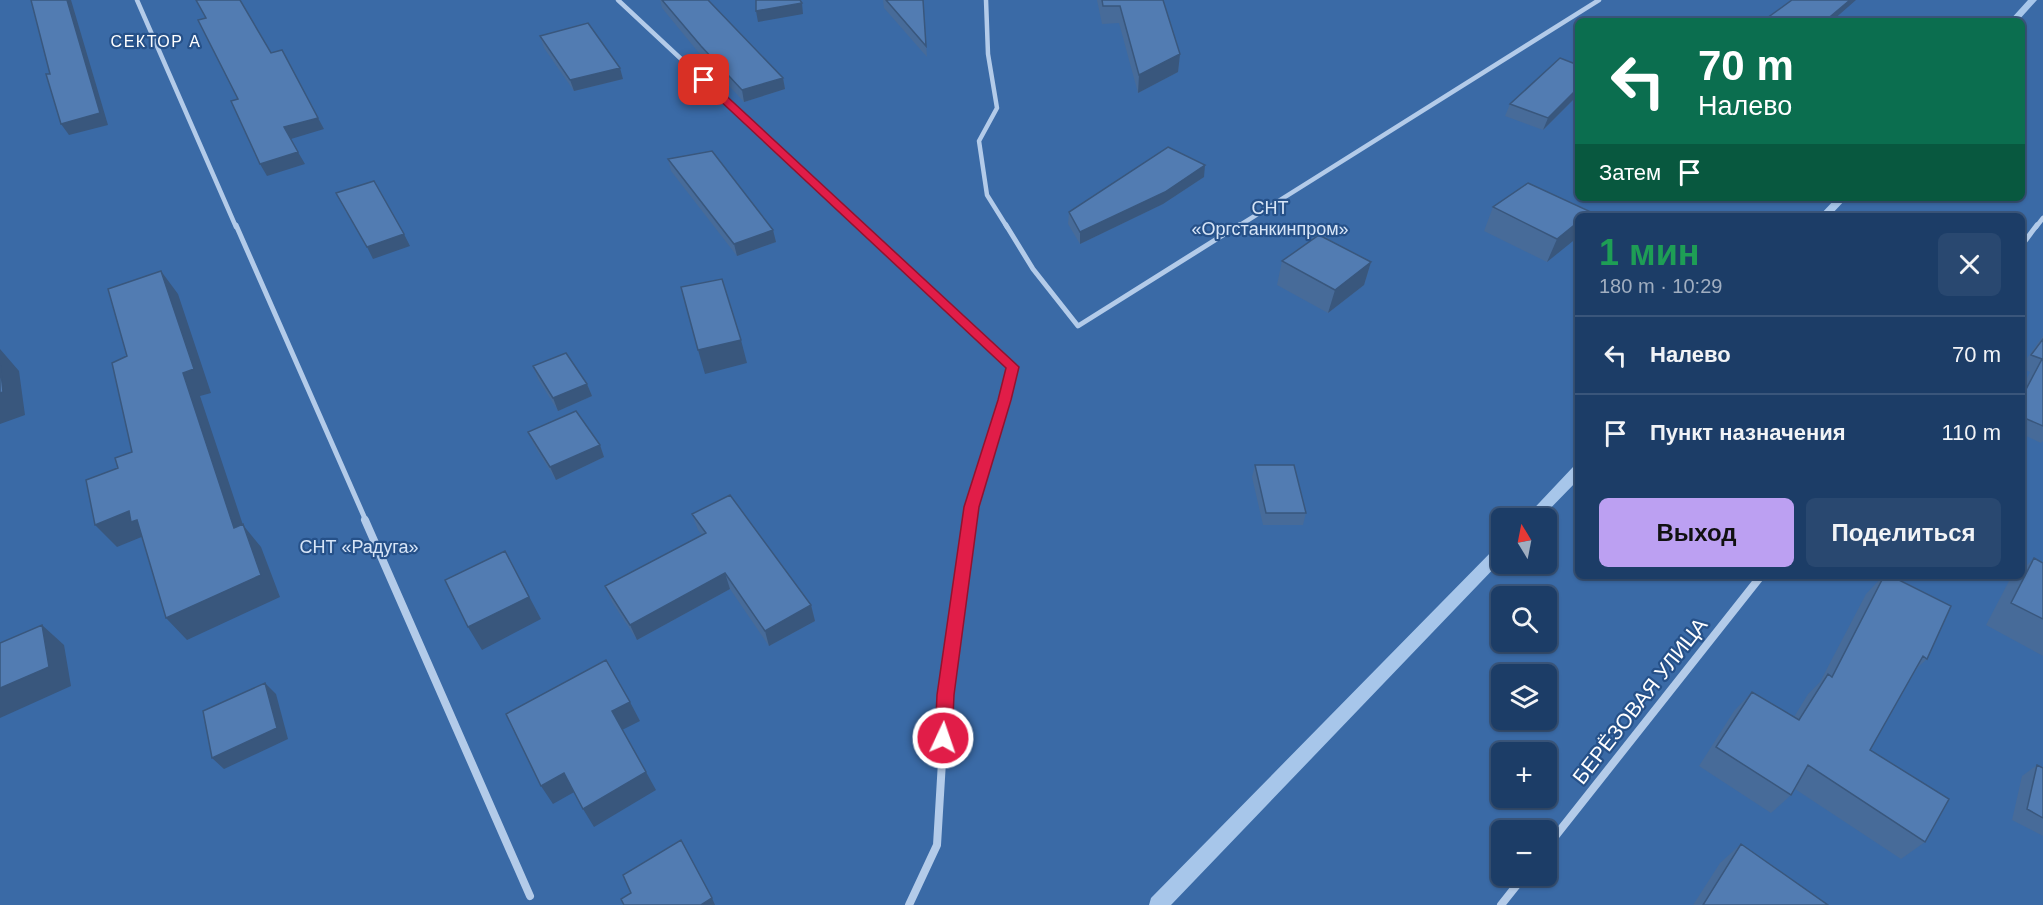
<!DOCTYPE html>
<html lang="ru">
<meta charset="utf-8">
<style>
:root{--surface:#1c3d67;--page:#294870;--text:#f1f3f6;--muted:#a0aec0;--line:#3a567b;--accent:#bca0f2}
body{margin:0;font-family:Arial,sans-serif;background:var(--page);color:var(--text);height:100vh;display:flex;flex-direction:column;font-size:22px;white-space:nowrap}
*{box-sizing:border-box;margin:0}
p{font-size:20px;color:var(--muted)}
.icon{flex:none;width:33px;height:33px;fill:none;stroke:currentColor;stroke-width:2;stroke-linecap:round;stroke-linejoin:round}
.map{position:relative;flex:1;overflow:hidden}
.sheet{position:absolute;left:1575px;top:213px;width:450px;height:366px;display:flex;flex-direction:column;background:var(--surface);border-radius:9px;box-shadow:0 2px 4px #0004,0 0 0 2px var(--line)}
.sheet>*{flex:none}
.top-card{position:absolute;left:1575px;top:18px;width:450px;height:183px;border-radius:9px;box-shadow:0 2px 4px #0004,0 0 0 2px var(--line);background:#0b6e4f;color:#fff;overflow:hidden}
.needle{width:39px;rotate:350deg}
.fabs{position:absolute;left:1491px;top:508px;display:grid;gap:12px}
.fabs a{display:grid;place-items:center;width:66px;height:66px;border-radius:9px;background:var(--surface);box-shadow:0 2px 4px #0004,0 0 0 2px var(--line);font-size:30px}
.pin{position:absolute;display:grid;place-items:center;width:51px;height:51px;color:#fff;margin:-26px;border-radius:12px;box-shadow:0 3px 9px #0006}
.me{position:absolute;width:66px;margin:-33px;rotate:3deg;stroke-linejoin:round;filter:drop-shadow(0 0 4px #0008)}
.turn{display:flex;align-items:center;gap:21px;height:126px;padding:0 24px;font-size:27px}
.turn .icon{width:78px;height:78px;stroke-width:2.5}
.turn b{display:block;font-size:42px;line-height:51px}
.then{display:flex;align-items:center;height:57px;padding:0 24px;background:#0003;gap:12px;font-size:22px}
.round{display:grid;place-items:center;flex:none;width:63px;height:63px;border-radius:9px;background:var(--page)}
.headline{display:flex;align-items:center;justify-content:space-between;height:102px;padding:0 24px}
h1{font-size:36px;font-weight:700;line-height:45px;color:#1e9e55}
.cta{display:flex;gap:12px;margin-top:auto;padding:12px 24px}
.cta a{flex:1;height:69px;border-radius:9px;background:var(--accent);color:#111;font-size:24px;font-weight:700;line-height:69px;text-align:center}
.cta a+a{background:var(--page);color:var(--text)}
ul{padding:0;list-style:none}
li{display:flex;align-items:center;gap:18px;height:78px;padding:0 24px;border-top:2px solid var(--line)}
li div{flex:1}
li b{display:block;font-size:22px}
li em{font-style:normal}
.map>svg:first-child{display:block}
.green{fill:#3a6aa6;fill-rule:evenodd}
.lines{fill:none;stroke-linecap:round;stroke-linejoin:round}
.stream{fill:#a7c6ea;fill-rule:evenodd}
.minor-far2{stroke:#b3cbe9;stroke-width:4.5}
.minor-far1{stroke:#b3cbe9;stroke-width:5}
.minor{stroke:#b3cbe9;stroke-width:8}
.wall{fill:#476b99}
.shaded-wall{fill:#39577d}
.building{fill:#527cb2;stroke:#39577d;stroke-width:1.5}
.route{fill:#e11d48;stroke:#92132f;stroke-width:1.5}
.labels{text-anchor:middle;stroke-width:4.5;stroke-linejoin:round;paint-order:stroke}
.far-neighbourhood-label{font-size:16px;letter-spacing:1.5px;fill:#fff;stroke:#265189}
.park-label{font-size:18px;fill:#d7e5f7;stroke:#265189}
.near-street-label{font-size:21px;fill:#fff;stroke:#265189}
</style>
<div class="map">
<svg width="2043" height="905" viewBox="0 0 2043 905">
<rect width="100%" height="100%" fill="#265189"/>
<path class="green" d="M0 0H2043V905H0ZM1578 21H2022V198H1578ZM1578 216H2022V576H1578ZM1502 519H1546V564H1502ZM1502 597H1546V642H1502ZM1502 675H1546V720H1502ZM1502 753H1546V798H1502ZM1502 831H1546V876H1502Z"/>
<g class="lines">
<path class="stream" d="M2028 0H2037L2018 21H2009Z
M1836 198H1847L1830 216H1819Z
M1578 466V480L1540 519H1524L1573 467Z
M1502 544V560L1171 905H1149L1151 898 1497 546Z"/>
<path class="minor-far2" d="M137 0 236 227
M618 0 861 227
M986 0 988 54 997 108 979 141 987 195 1007 227
M1237 227 1599 0
M2036 227 2043 218"/>
<path class="minor-far1" d="M236 225 366 521
M860 225 1012 367 1005 400 971 507 969 521
M1006 225 1033 269 1078 326 1239 225
M2022 245 2037 225"/>
<path class="minor" d="M365 520 530 896
M1546 848 1761 576
M909 905 937 845 946 695 969 520
M1501 905 1524 876"/>
</g>
<path class="wall" d="M660 0H708L783 78 785 89 744 102 703 58 662 8Z
M883 0H923L927 57 884 8Z
M1097 0H1163L1180 54 1178 72 1138 93 1119 23 1102 24Z
M540 36 623 79 574 91 544 48Z
M1578 65V95L1543 130 1505 116 1510 104Z
M668 159 773 230 776 242 737 256 671 171Z
M1204 177 1163 204 1080 244 1068 224 1069 212Z
M1493 207 1591 212 1547 262 1484 231Z
M1282 261 1371 262 1364 285 1328 313 1277 285Z
M2043 336V441L2041 443 2022 434V388L2030 372 2022 368V365Z
M533 366 587 384 592 396 558 411 538 379Z
M528 432 600 445 604 457 556 480 534 445Z
M1255 465 1306 513 1303 525H1263L1252 477Z
M692 514 811 605 815 621 769 646 730 589 637 640 612 602 605 586 702 535 698 530Z
M2034 558 2043 563V656L1986 625 2009 581 2015 576H2022V570Z
M1883 576H1891L1927 659 1916 669 1870 750 1925 842 1901 859 1795 789 1791 795 1771 813 1699 766 1734 711 1752 692 1794 717 1808 694 1820 682 1866 594Z
M2037 765 2043 768V836L2012 820 2022 776Z
M1741 844 1828 905H1693L1720 863Z"/>
<path class="shaded-wall" d="M67 0H71L108 125 69 135 61 124Z
M1850 0H1856L1832 21H1825Z
M802 3 803 14 758 22 756 11Z
M1180 54 1178 72 1138 93 1139 75Z
M620 68 623 79 574 91 570 80Z
M783 78 785 89 744 102 742 90Z
M1578 88V95L1543 130 1548 118Z
M318 118 324 129 291 139 284 127Z
M298 152 305 164 267 176 260 164Z
M1205 165 1204 177 1163 204 1080 244V232Z
M1578 222V237L1547 262 1557 239Z
M773 230 776 242 737 256 734 244Z
M404 234 410 246 373 259 367 247Z
M1371 262 1364 285 1328 313 1335 290Z
M161 271 178 294 211 393 200 396 243 525 261 547 280 597 187 640 166 618 234 528 183 373Z
M741 340 747 363 705 374 698 350Z
M0 349 19 371 25 415 0 424Z
M587 384 592 396 558 411 553 398Z
M600 445 604 457 556 480 550 467Z
M129 511 158 543 144 536 117 547 95 525Z
M505 551 541 619 482 650 468 627Z
M725 573 730 589 637 640 630 625Z
M811 605 815 621 769 646 765 631Z
M42 625 64 645 71 686 0 718V688Z
M265 683 276 694 288 739 224 769 212 758Z
M630 702 640 721 622 730 612 711Z
M646 772 656 790 594 827 583 809Z
M564 773 576 791 553 804 541 786Z
M712 898 715 905H701Z"/>
<path class="building" d="M31 0H67L100 113 61 124 46 74H50Z
M196 0H240L271 53 282 50 318 118 284 127 298 152 260 164 231 101 238 99 198 20 206 18Z
M662 0H708L783 78 742 90 701 46Z
M756 0H800L802 3 756 11Z
M886 0H923L926 46Z
M1102 0H1163L1180 54 1139 75 1120 6H1103Z
M1792 0H1850L1825 21H1763Z
M588 23 620 68 570 80 540 36Z
M1560 58 1578 65V88L1548 118 1510 104Z
M1168 147 1205 165 1165 192 1080 232 1069 212Z
M712 151 773 230 734 244 668 159Z
M374 181 404 234 367 247 336 193Z
M1528 183 1591 212 1585 216H1578V222L1557 239 1493 207Z
M1319 235 1371 262 1335 290 1282 261Z
M161 271 194 369 183 373 234 528 243 524 261 575 166 618 137 520 131 522 129 511 95 525 86 480 118 468 115 458 132 452 112 363 127 356 108 289Z
M722 279 741 340 698 350 681 287Z
M2043 339V426L2022 417V397L2042 359 2031 355Z
M566 353 587 384 553 398 533 366Z
M0 363 3 392 0 393Z
M576 411 600 445 550 467 528 432Z
M1255 465H1294L1306 513H1266Z
M730 495 811 605 765 631 725 573 630 625 605 586 706 533 692 514Z
M505 551 529 597 468 627 445 580Z
M2034 558 2043 563V619L2011 603Z
M1884 576H1891L1951 606 1927 659 1923 656 1870 750 1949 799 1925 842 1808 765 1791 795 1716 747 1752 692 1799 720 1828 674 1832 677Z
M42 625 49 667 0 688V643Z
M606 660 630 702 612 711 646 772 583 809 564 773 541 786 506 714Z
M265 683 277 728 212 758 203 711Z
M2037 765 2043 768V818L2027 809Z
M681 840 712 898 701 905H624L621 899 631 893 623 875Z
M1741 844 1828 905H1703Z"/>
<path class="route" d="M700 78H707L1019 367 1011 400 979 507 954 695 952 738 949 743 943 746 937 743 935 738 937 695 964 507 998 400 1006 368 700 82Z"/>
<g class="labels">
<g class="far-neighbourhood-label">
<text x="156" y="47">СЕКТОР А</text>
</g>
<g class="park-label">
<text x="1270" y="214">СНТ<tspan x="1270" dy="21">«Оргстанкинпром»</tspan></text>
<text x="359" y="553">СНТ «Радуга»</text>
</g>
<g class="near-street-label">
<text transform="translate(1640 701) rotate(-52)" y="7">БЕРЁЗОВАЯ УЛИЦА</text>
</g>
</g>
</svg>
<div class="fabs">
<a><svg class="needle" viewBox="-14 -14 28 28"><path d="M0-13l5 13h-10z" fill="#e53935"/><path d="M0 13l5-13h-10z" fill="#a0aec0"/></svg></a>
<a><svg class="icon" aria-label="search" viewBox="0 0 24 24"><circle cx="10" cy="10" r="6"/><path d="M15 15l6 6"/></svg></a>
<a><svg class="icon" aria-label="layers" viewBox="0 0 24 24"><path d="M12 4l9 5-9 5-9-5zM3 14l9 5 9-5"/></svg></a>
<a>+</a>
<a>−</a>
</div>
<div class="pin" style="left:704px;top:80px;background:#d93025"><svg class="icon" aria-label="arrive" viewBox="0 0 24 24"><path d="M6 21V4h12l-3 4 3 4H6"/></svg></div>
<svg class="me" style="left:943px;top:738px" viewBox="-20 -20 40 40"><circle r="17" fill="#e11d48" stroke="#fff" stroke-width="3"/><path d="M0-11L8 9 0 5-8 9z" fill="#fff"/></svg>
<div class="top-card">
<div class="turn"><svg class="icon" aria-label="left" viewBox="0 0 24 24"><path d="M17 20v-9H6M10 6l-5 5 5 5"/></svg><div><b>70 m</b>Налево</div></div>
<div class="then">Затем<svg class="icon" aria-label="arrive" viewBox="0 0 24 24"><path d="M6 21V4h12l-3 4 3 4H6"/></svg></div>
</div>
<section class="sheet">
<div class="headline"><div><h1>1 мин</h1><p>180 m · 10:29</p></div><a class="round"><svg class="icon" aria-label="close" viewBox="0 0 24 24"><path d="M6 6l12 12M18 6L6 18"/></svg></a></div>
<ul>
<li><svg class="icon" aria-label="left" viewBox="0 0 24 24"><path d="M17 20v-9H6M10 6l-5 5 5 5"/></svg><div><b>Налево</b></div><em>70 m</em></li>
<li><svg class="icon" aria-label="arrive" viewBox="0 0 24 24"><path d="M6 21V4h12l-3 4 3 4H6"/></svg><div><b>Пункт назначения</b></div><em>110 m</em></li>
</ul>
<div class="cta"><a>Выход</a><a>Поделиться</a></div>
</section>
</div>
